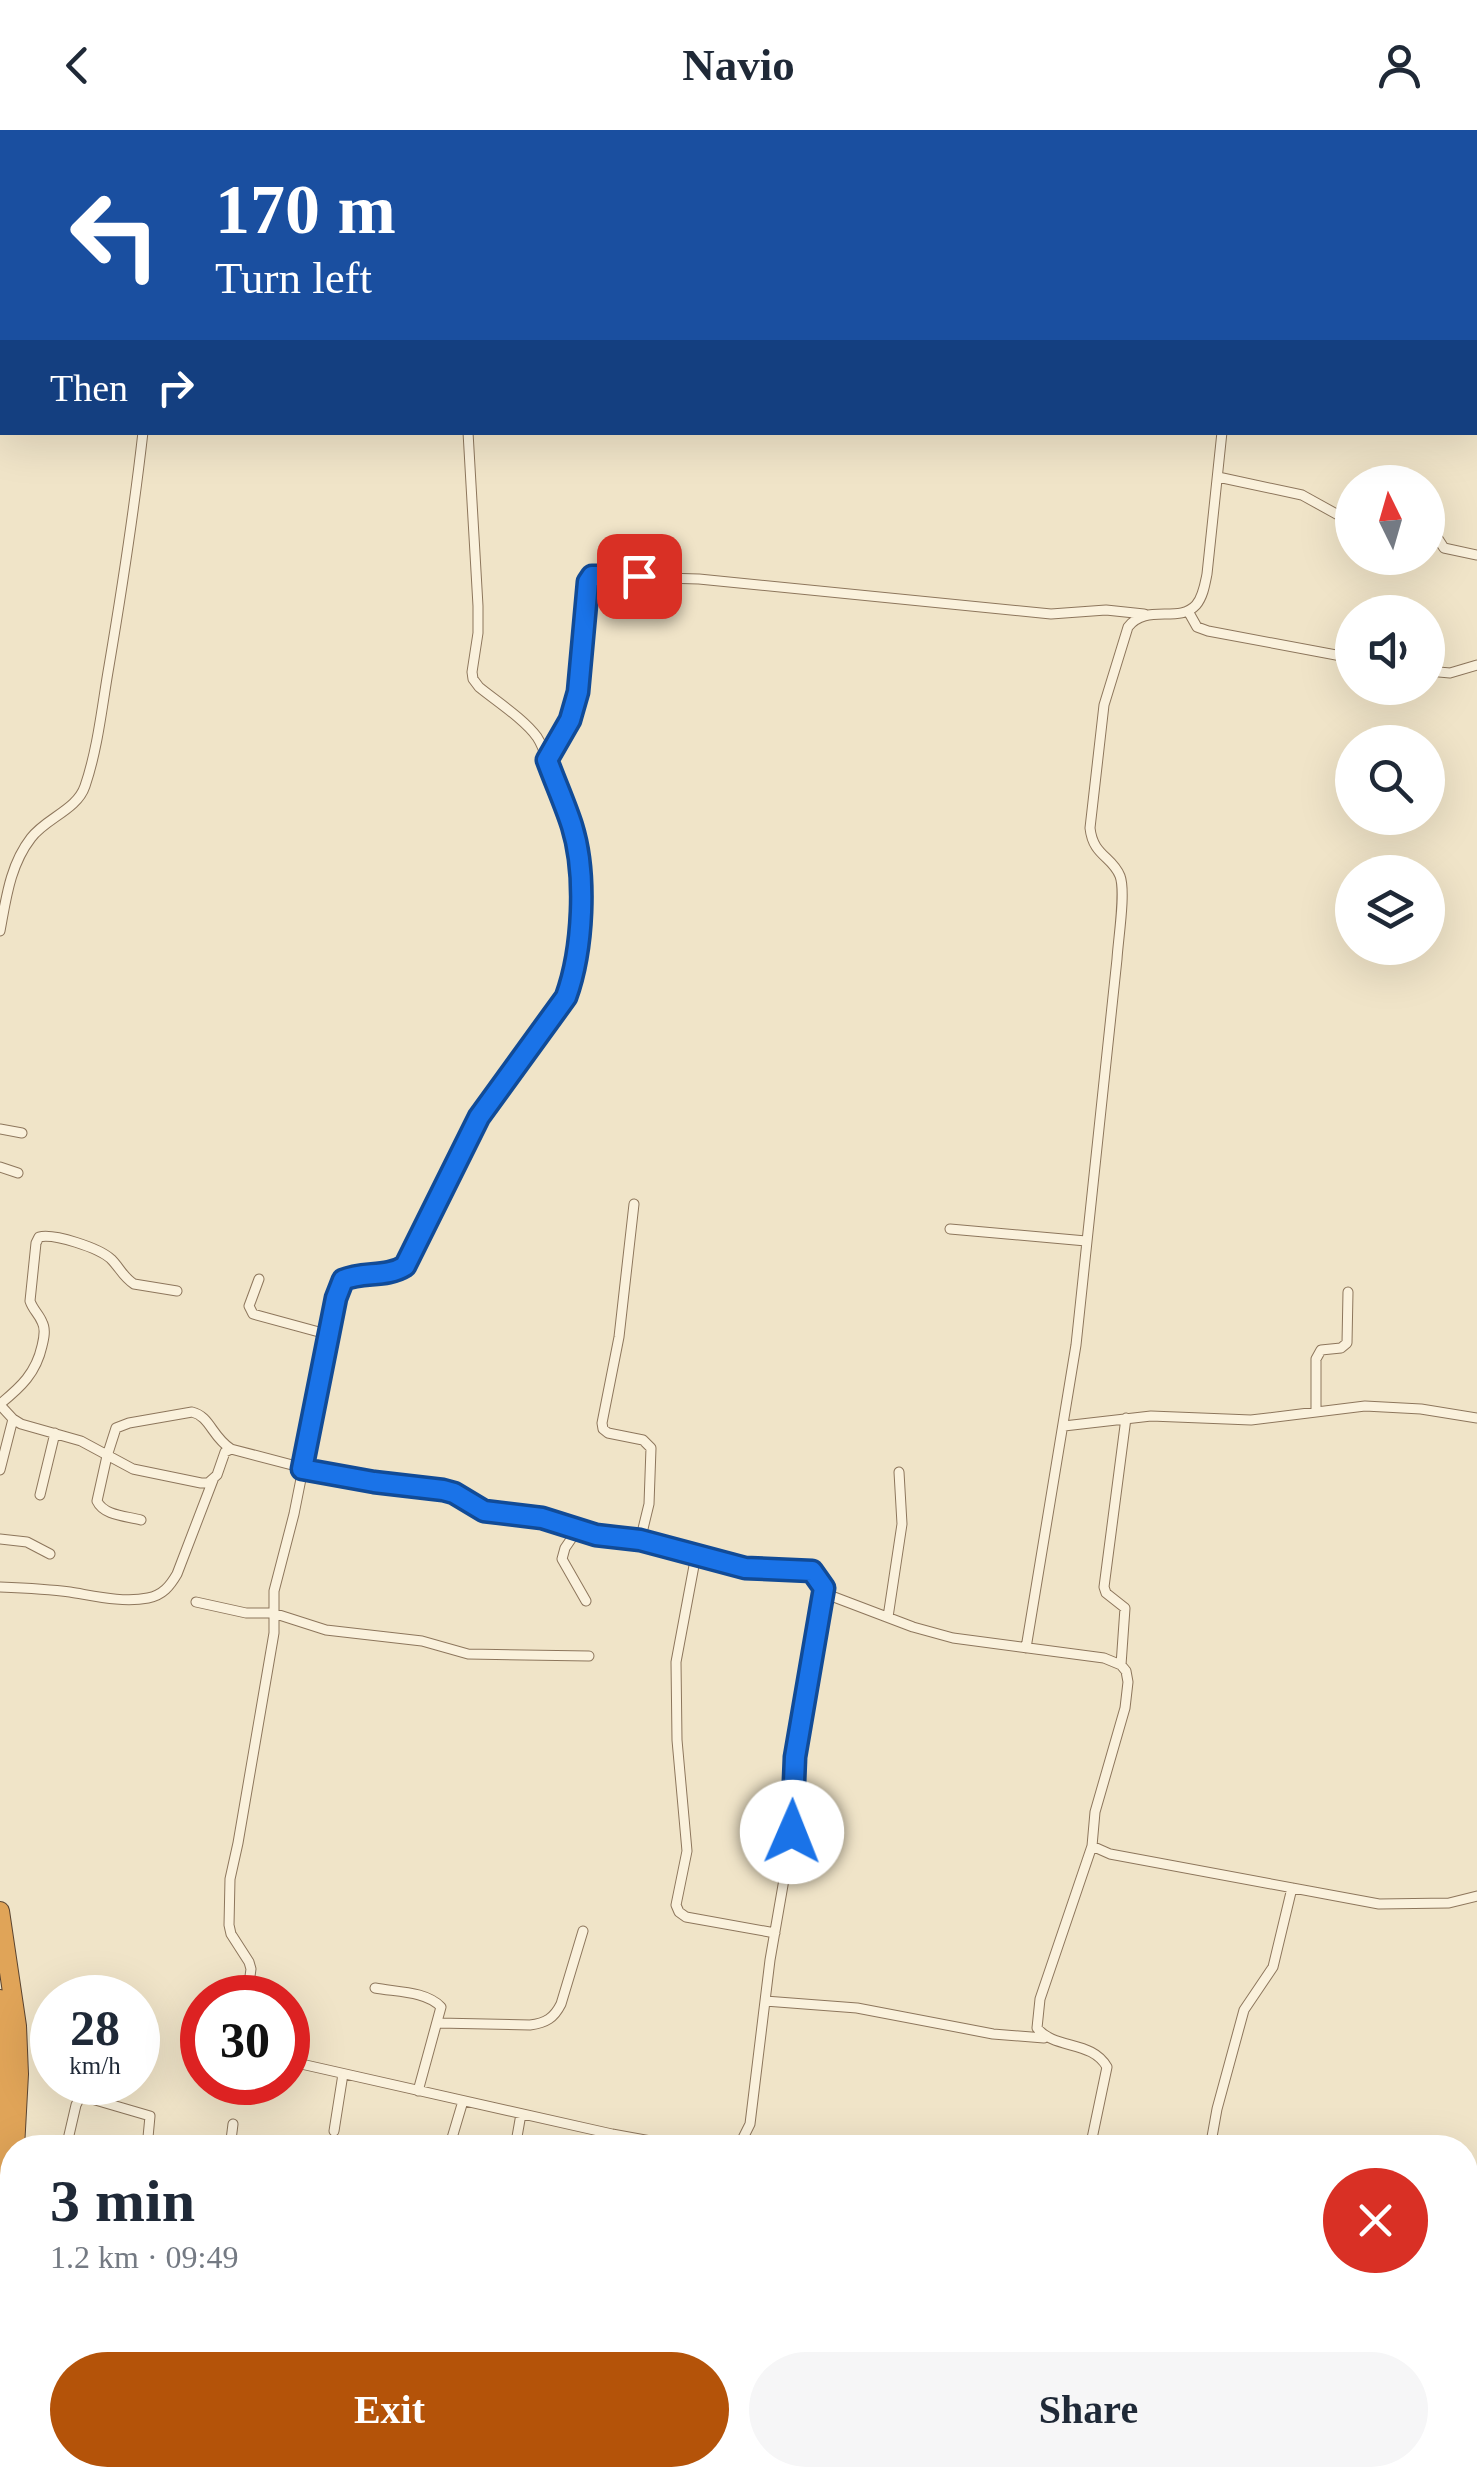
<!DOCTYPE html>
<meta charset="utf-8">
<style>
:root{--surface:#fff;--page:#f6f6f7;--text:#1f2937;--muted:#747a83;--accent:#b45309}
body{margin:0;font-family:"Times New Roman",serif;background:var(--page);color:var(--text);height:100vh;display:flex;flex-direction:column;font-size:38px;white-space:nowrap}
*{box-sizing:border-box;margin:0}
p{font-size:32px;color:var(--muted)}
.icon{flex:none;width:55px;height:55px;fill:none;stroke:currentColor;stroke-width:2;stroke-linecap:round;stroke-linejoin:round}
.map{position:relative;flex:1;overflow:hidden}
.drawer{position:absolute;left:0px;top:2005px;width:1478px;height:352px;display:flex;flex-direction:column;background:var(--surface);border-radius:40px 40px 0 0;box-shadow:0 10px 40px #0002}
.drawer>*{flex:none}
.guide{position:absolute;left:0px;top:0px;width:1478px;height:305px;box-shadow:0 10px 40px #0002;background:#1a4fa0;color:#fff;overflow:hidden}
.needle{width:65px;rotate:355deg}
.tools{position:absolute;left:1335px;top:335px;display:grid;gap:20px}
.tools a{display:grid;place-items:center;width:110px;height:110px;border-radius:50%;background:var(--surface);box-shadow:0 10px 40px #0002;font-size:50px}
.speed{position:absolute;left:30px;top:1845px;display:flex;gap:20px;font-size:50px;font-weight:700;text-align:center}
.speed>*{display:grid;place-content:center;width:130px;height:130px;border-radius:50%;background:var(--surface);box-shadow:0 10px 40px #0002;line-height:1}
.speed small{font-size:25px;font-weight:400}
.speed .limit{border:15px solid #d22;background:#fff;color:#111}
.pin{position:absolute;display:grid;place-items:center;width:85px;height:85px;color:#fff;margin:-42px;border-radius:20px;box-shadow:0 5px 15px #0006}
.me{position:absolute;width:110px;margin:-55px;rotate:1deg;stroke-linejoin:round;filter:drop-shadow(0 0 8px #0008)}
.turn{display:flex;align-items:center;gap:35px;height:210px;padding:0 50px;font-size:45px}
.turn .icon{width:130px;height:130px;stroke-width:2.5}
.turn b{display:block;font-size:70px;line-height:85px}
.then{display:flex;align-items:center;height:95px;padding:0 50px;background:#0003;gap:20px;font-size:38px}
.round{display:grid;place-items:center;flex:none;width:105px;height:105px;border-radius:52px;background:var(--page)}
.summary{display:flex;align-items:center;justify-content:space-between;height:170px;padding:0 50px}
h1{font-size:60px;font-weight:800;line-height:75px}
.primary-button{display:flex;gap:20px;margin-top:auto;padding:20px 50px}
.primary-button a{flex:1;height:115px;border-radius:60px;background:var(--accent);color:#fff;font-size:40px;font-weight:800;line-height:115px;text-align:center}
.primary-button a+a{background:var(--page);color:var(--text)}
header{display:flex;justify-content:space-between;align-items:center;height:130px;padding:0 50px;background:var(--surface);font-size:45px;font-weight:800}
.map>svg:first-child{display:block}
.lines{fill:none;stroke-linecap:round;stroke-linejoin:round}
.street-casing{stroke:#8d765c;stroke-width:11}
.highway-casing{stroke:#5b4430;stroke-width:20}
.street{stroke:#faf1dc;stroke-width:9}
.highway{stroke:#e0a458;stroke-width:18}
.route-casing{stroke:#114b97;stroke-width:25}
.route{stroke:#1a73e8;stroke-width:18}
</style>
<header><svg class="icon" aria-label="back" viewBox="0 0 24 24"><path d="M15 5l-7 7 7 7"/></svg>Navio<svg class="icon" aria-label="person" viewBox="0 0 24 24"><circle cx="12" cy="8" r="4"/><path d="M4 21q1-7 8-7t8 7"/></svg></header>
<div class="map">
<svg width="1477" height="2357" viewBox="0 0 1477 2357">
<rect width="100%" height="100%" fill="#f0e4c8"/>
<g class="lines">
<defs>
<path id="street" d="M247 2V0
M1251 2V0
M1218 347 1302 365 1340 386 1352 389
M1428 399 1433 401 1444 418 1477 425
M1188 481 1197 497 1208 501 1352 528
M1428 541 1450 543 1477 535
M547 630 570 590 578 561 586 462 588 452 593 446 699 449 1051 484 1106 480 1144 484
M0 801C6 769 10 735 31 708 46 688 77 680 85 656 98 618 102 576 109 536 122 459 134 381 143 302
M0 999 22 1003
M0 1037 18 1043
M634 1074 619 1207 602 1293 603 1299 608 1303 643 1310 651 1318 649 1374 640 1411
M950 1099 1086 1111
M259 1149 249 1176 253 1184 330 1205
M0 1274C21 1257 36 1243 42 1216 44 1208 46 1199 42 1192 39 1184 33 1180 30 1171L36 1113 39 1107C54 1103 99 1118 111 1129 120 1138 123 1147 134 1154L177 1161
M0 1275 13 1289 21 1294 81 1311 133 1339 201 1353H208L217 1345 225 1322 231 1319 319 1342 443 1360 454 1363 484 1381 542 1388 596 1405 640 1411 745 1438 812 1441 827 1463 834 1467 913 1497 953 1508 1104 1528 1121 1535 1126 1541 1128 1552 1125 1578 1095 1682 1092 1716 1040 1869 1037 1898C1055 1920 1092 1910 1107 1937L1090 2018
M1316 1281V1229L1321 1220 1341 1218 1347 1213 1348 1162
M1064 1296 1151 1286 1251 1290 1365 1276 1421 1279 1477 1288
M0 1340 13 1289
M40 1365 55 1303
M141 1390C127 1386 104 1386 97 1371L107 1326 116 1298 129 1293 192 1282C210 1286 212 1307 231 1319
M578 1399 565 1418 562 1429 586 1471
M0 1409 27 1412 50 1424
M696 1425 676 1532 677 1610 687 1721 676 1775 679 1782 686 1787 775 1803
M0 1457C24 1458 47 1459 70 1462 95 1466 123 1473 148 1468 163 1465 170 1456 177 1444L213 1350
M196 1472 246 1483H273L326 1500 422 1511 468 1524 589 1526
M888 1487 902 1394 899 1342
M1026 1518 1076 1215 1117 829C1118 810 1126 762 1120 746 1112 726 1093 726 1090 698L1104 575 1128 497C1146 473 1179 494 1196 475 1203 467 1205 454 1207 444L1222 302
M1121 1535 1125 1478 1106 1463 1104 1457 1126 1288
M1092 1716 1110 1724 1379 1774 1449 1773 1477 1766
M375 1858C396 1862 426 1861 441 1877L418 1961
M247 1868 251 1839 249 1832 231 1804 229 1795 230 1749 238 1713 274 1503V1461L294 1384 339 1158 343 1149C366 1139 392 1151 409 1129L479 987 566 867C583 820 586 748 573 700 569 683 560 666 554 650 549 636 545 619 537 607 524 589 496 571 479 557L473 549 472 542 478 503V476L468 302
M765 1871 857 1878 993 1904 1044 1908
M438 1893 530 1895C546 1893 554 1888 561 1874L583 1801
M288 1931 612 2004 689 2018
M334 2001 343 1944
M66 2018 76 1975 79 1969 85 1967 150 1986 147 2018
M230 2018 233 1994
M449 2018 463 1971
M515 2018 521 1984
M731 2018 740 2014 750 1994 770 1830 791 1709 795 1627 823 1459
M1210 2018 1217 1979 1244 1880 1273 1837 1292 1758
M0 2309 12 2313
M1465 2330 1477 2276
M141 2345 184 2357
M325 2357 339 2345
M555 2357 562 2345
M680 2357 682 2345
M1148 2357 1150 2345
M1459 2357 1462 2345"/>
<path id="highway" d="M0 1781 17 1896 19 1944 15 2018
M0 1869 5 1947 0 2046
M0 2134 12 2049"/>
</defs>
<use href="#street" class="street-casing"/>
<use href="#highway" class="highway-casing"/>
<use href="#street" class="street"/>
<use href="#highway" class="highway"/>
</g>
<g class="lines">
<defs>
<path id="route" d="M639 446H592L588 452 578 562 570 590 547 630C555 652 565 674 572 696 587 744 583 820 566 867L479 987 405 1136C386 1148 363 1141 343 1150L336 1168 302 1339 374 1352 443 1360 454 1363 484 1381 542 1388 596 1405 640 1410 745 1438 812 1441 824 1458 795 1627 792 1702"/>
</defs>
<use href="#route" class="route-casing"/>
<use href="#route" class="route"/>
</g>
</svg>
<div class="tools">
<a><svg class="needle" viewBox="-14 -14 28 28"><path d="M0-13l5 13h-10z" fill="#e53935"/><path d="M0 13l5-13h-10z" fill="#747a83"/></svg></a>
<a><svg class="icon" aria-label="sound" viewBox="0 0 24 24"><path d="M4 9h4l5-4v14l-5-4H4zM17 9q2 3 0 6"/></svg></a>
<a><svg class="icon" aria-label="search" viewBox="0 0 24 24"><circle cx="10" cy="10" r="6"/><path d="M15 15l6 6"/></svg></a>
<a><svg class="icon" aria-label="layers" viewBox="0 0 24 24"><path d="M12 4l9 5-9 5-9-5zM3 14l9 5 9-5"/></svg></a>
</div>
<div class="speed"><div>28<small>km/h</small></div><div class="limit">30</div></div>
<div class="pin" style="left:639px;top:446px;background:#d93025"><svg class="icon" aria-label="arrive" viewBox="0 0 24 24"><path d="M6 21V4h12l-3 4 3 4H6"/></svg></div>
<svg class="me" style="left:792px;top:1702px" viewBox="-20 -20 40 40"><circle r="19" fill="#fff"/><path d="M0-13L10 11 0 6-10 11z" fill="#1a73e8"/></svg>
<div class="guide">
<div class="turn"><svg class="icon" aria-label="left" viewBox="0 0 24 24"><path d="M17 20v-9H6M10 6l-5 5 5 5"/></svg><div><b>170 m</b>Turn left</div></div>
<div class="then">Then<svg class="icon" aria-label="right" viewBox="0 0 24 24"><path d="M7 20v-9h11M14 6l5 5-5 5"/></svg></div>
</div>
<section class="drawer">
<div class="summary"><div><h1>3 min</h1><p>1.2 km · 09:49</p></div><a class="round" style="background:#d93025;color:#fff"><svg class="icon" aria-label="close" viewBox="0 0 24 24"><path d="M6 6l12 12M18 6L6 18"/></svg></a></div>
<div class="primary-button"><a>Exit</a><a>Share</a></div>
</section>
</div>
